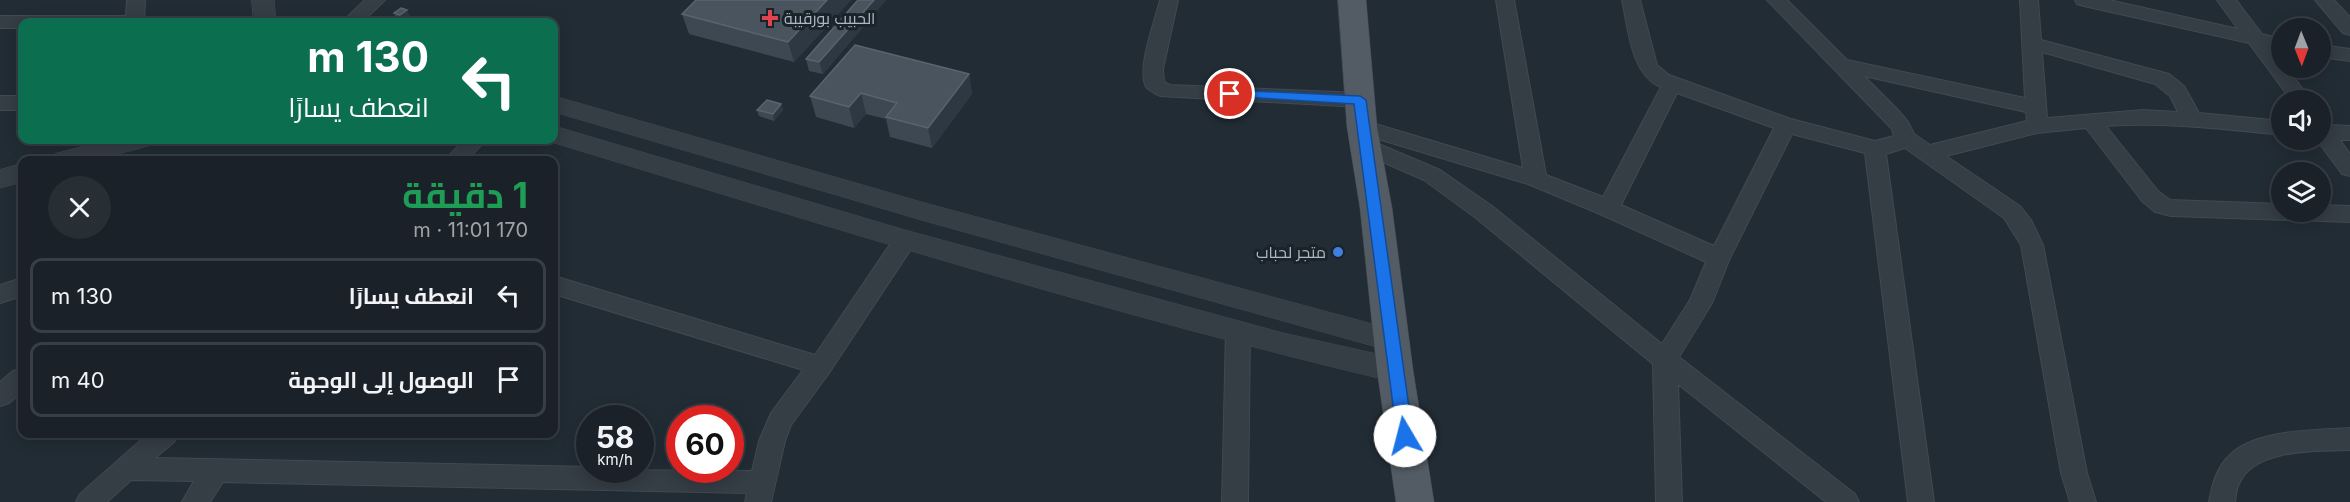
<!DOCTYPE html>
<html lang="ar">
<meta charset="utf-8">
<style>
:root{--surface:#1a2128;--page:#272e34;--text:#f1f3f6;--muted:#9fa3a8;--line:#383e45}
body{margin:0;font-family:Inter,Cairo,sans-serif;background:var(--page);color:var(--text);direction:rtl;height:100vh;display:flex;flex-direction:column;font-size:22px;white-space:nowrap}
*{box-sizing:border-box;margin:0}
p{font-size:20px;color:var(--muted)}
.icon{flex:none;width:33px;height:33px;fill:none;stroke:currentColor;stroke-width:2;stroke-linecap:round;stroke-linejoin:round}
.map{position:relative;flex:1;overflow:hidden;direction:ltr}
.panel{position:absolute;left:18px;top:156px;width:540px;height:282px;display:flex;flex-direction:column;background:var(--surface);border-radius:12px;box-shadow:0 3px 15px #0003,0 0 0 2px var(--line);direction:rtl}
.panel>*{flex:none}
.guide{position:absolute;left:18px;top:18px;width:540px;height:126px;border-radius:12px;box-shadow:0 3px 15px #0003,0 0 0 2px var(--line);direction:rtl;background:#0b6e4f;color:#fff;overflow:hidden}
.needle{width:39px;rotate:179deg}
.tools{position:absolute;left:2271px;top:18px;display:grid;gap:12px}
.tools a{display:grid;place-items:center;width:60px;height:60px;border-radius:50%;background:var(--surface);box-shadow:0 3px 15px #0003,0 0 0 2px var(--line);font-size:30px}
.speed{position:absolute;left:576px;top:405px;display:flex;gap:12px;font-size:30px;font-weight:700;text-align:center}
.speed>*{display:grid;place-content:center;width:78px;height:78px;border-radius:50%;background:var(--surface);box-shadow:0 3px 15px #0003,0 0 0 2px var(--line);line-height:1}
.speed small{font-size:15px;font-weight:400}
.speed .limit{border:9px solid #d22;background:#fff;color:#111}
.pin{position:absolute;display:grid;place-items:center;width:51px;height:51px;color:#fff;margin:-26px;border:3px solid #fff;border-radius:50%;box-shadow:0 2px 6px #0007}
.me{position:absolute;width:66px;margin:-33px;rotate:352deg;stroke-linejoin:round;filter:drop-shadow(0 0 4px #0008)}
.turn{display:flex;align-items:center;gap:21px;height:126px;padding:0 30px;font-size:27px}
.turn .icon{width:78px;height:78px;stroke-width:2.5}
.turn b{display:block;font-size:42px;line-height:51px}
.round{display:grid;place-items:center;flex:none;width:63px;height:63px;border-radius:32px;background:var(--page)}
.head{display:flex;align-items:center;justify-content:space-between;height:102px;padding:0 30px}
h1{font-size:36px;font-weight:700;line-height:45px;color:#1e9e55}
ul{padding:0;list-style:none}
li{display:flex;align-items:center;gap:18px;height:75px;margin:0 12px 9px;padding:0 18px;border:3px solid var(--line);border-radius:12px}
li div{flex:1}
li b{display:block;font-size:22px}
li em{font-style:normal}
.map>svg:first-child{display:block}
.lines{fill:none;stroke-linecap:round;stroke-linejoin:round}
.minor-casing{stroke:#414952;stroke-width:2}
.tertiary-casing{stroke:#414952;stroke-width:1}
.primary-casing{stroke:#414952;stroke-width:1}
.minor{fill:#353d45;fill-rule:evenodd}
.tertiary{fill:#353d45;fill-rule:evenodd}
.primary{fill:#535c65;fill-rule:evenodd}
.wall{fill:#3d4853}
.shaded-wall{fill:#2d3842}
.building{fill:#49545f;stroke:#59646f;stroke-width:1.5}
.route{fill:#1a73e8;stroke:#114b97;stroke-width:1.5}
.health-dot{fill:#e0444e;stroke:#1a222a;stroke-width:2}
.shop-dot{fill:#3f7fe0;stroke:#1a222a;stroke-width:2}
.labels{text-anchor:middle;stroke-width:6;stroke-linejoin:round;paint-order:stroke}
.poi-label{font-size:16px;fill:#afb8c2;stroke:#1a222a;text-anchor:start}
</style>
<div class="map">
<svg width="2350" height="502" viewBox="0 0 2350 502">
<rect width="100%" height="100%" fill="#222c35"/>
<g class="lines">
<defs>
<path id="minor" d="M127 0H145L144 22H22V28H0V16H126Z
M365 0H385L362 22H342Z
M1160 0H1178L1163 69 1164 82 1170 85 1360 93 1367 95 1370 100 1367 105 1360 107 1160 96C1155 93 1147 91 1145 85 1138 64 1155 21 1160 0Z
M1496 0H1514L1546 175 1603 197 1661 87C1631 76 1628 27 1622 0H1640L1657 65 1669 75 1791 119 1875 141 1894 136 1892 129 1767 0H1787L1847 60 2025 98 2020 0H2038L2041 40 2169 74 2184 86 2199 113 2282 121V135C2223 129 2165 122 2106 126L2158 191 2170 200 2282 204V212H2320V205L2350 206V222L2171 216 2155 212 2142 201 2086 128 2037 133 1946 156 2020 206 2031 220 2043 245 2087 473 2096 502H2070L2061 473 2021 245 2004 218 1905 148 1886 154 1934 502H1908L1865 153 1792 134 1730 258 1712 303 1679 357 1855 494 1859 502H1826L1678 384 1682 502H1656L1653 364 1476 218 1424 180 1360 152 1357 147 1360 142 1367 140 1374 142 1440 170 1492 206 1662 344 1690 300 1706 262 1600 214 1528 184 1355 132 1352 127 1355 122 1362 120 1523 168ZM2042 52 2155 84 2170 96 2178 112 2143 110 2047 118ZM1864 76 2026 112 2027 121 1930 145 1914 134 1908 122 1897 109ZM1677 93 1774 128 1714 246 1621 205Z
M2075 0H2109L2238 29 2217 0H2236L2262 34 2282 39V51L2273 49 2282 60V68H2287L2311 100H2291L2249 43 2084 6 2077 4Z
M2315 0H2334L2350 17V35L2343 33Z
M2320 45 2350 49V61L2320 57Z
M0 96H22V110H0Z
M2320 121 2329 125 2350 126V140H2340L2350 154V176L2342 174 2317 140H2320Z
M464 140H486L467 160H445Z
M905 232 913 234 916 240 913 246 829 373 791 425 785 441 771 502H745L747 493 223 482 210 502H182L194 481 131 480 107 502H76L80 494 148 434H178L174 442 155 458 590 467V470L752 471 759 441 771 413 803 370 554 294V276L815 355 897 234Z
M22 278V296L0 303V285Z
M1238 322 1246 324 1250 331 1248 502H1222L1226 331 1230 324Z
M22 368V392L9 403 0 406V382L13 371Z
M2350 428V450C2319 451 2253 448 2239 484 2236 489 2236 496 2235 502H2209C2212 486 2215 472 2226 459 2250 429 2315 430 2350 428Z"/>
<path id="tertiary" d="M252 0H274L276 22H254Z
M554 96 925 203 1391 329 1401 332 1405 340 1401 348 1391 351 925 221 554 112Z
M554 126 905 230 1283 333 1395 358 1405 362 1410 370 1405 378 1395 382C1108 314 827 226 545 140H554Z
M108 140H151L148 146 95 160H51L55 154Z
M22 164V182L0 188V170Z"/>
<path id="primary" d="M1338 0H1366L1377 127 1392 208 1413 370 1434 502H1396L1377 370 1360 208 1347 127Z"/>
</defs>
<use href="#minor" class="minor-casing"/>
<use href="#tertiary" class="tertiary-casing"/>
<use href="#primary" class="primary-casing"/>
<use href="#minor" class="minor"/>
<use href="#tertiary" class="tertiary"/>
<use href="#primary" class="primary"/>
</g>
<path class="wall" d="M851 0 794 62 689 34 682 14Z
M858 0H886L823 74 809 71 806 59Z
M394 13 410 16 403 22 397 20Z
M969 74 972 94 932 148 890 137 886 119 866 114 854 128 816 117 810 96Z
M781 104 783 110 774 121 759 116 757 110Z"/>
<path class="shaded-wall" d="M827 0H851L794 62 788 42Z
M874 0H886L823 74 819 62Z
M407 10 410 16 403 22 400 15Z
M969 74 972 94 932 148 928 128Z
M861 93 866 114 854 128 849 107Z
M781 104 783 110 774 121 773 114Z"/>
<path class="building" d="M696 0H827L788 42 682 14Z
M858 0H874L819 62 806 59Z
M401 8 407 10 400 15 394 13Z
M855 45 969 74 928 128 886 117 897 103 861 93 849 107 810 96Z
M767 100 781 104 773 114 757 110Z"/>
<path class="route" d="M1230 90 1360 96 1366 100 1413 436 1411 441 1405 443 1400 441 1397 436 1354 104 1226 96V91Z"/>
<path class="health-dot" d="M767 9h6v6h6v6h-6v6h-6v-6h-6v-6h6z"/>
<circle class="shop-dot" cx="1338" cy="252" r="6"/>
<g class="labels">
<g class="poi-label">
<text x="784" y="24">الحبيب بورقيبة</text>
<text x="1326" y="258" text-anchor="end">متجر لحباب</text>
</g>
</g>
</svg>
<div class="tools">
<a><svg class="needle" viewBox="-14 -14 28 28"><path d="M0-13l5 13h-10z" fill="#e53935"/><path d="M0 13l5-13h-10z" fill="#9fa3a8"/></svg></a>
<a><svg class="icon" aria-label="sound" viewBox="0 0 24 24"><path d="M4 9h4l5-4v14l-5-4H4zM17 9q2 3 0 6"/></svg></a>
<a><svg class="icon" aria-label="layers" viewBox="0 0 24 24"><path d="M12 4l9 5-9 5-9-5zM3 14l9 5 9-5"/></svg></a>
</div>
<div class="speed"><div>58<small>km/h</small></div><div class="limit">60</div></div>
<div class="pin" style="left:1230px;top:94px;background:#d93025"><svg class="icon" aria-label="arrive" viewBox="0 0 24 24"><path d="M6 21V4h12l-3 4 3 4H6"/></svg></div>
<svg class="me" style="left:1405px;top:436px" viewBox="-20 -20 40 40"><circle r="19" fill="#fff"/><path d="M0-13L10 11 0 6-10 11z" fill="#1a73e8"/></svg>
<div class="guide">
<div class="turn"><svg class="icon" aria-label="left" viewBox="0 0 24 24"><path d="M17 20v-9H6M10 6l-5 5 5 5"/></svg><div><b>130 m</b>انعطف يسارًا</div></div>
</div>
<section class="panel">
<div class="head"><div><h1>1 دقيقة</h1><p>170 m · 11:01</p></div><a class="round"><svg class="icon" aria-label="close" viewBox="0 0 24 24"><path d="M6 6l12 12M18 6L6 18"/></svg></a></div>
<ul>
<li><svg class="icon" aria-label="left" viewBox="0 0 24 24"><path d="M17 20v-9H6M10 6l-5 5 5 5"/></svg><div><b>انعطف يسارًا</b></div><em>130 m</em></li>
<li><svg class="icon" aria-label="arrive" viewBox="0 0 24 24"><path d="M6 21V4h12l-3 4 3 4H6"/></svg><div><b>الوصول إلى الوجهة</b></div><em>40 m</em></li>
</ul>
</section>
</div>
